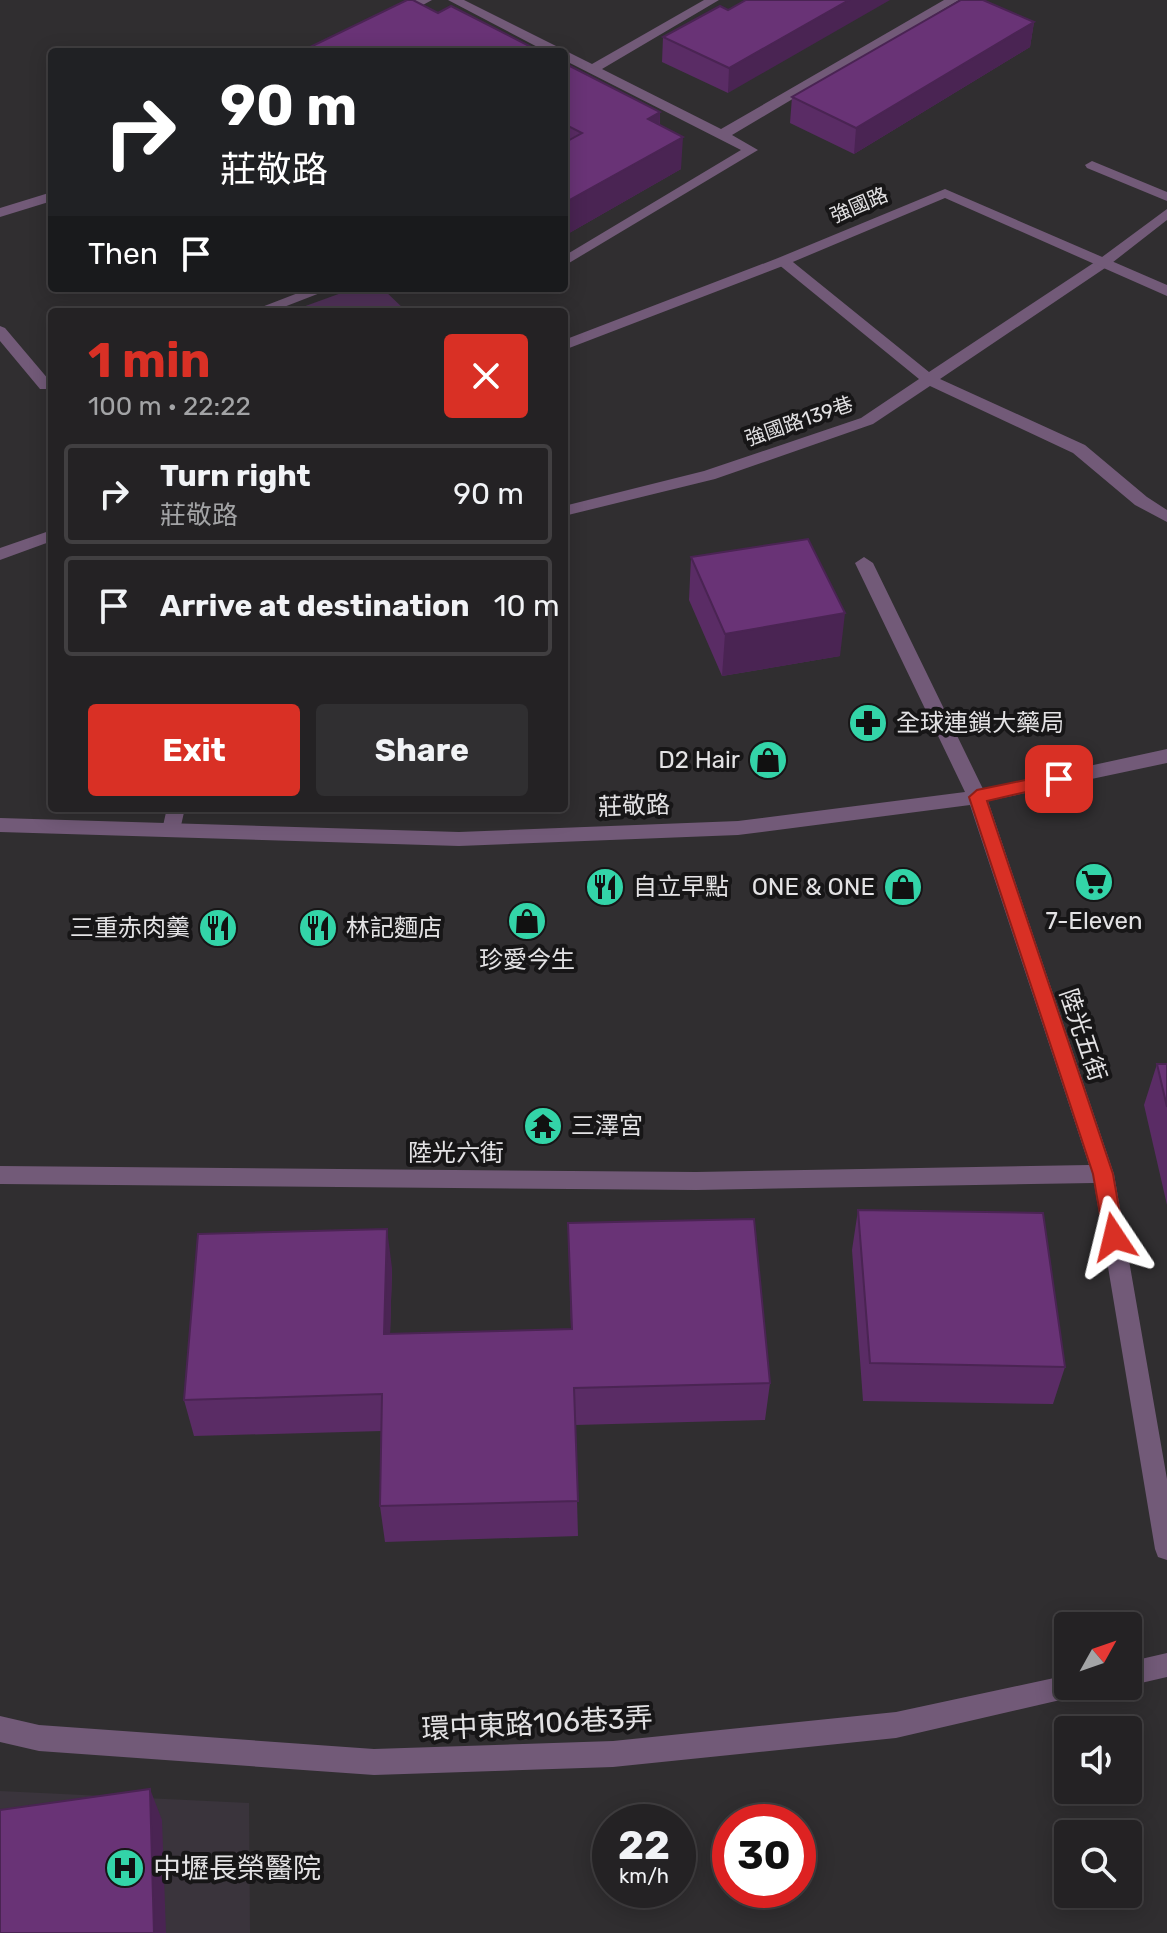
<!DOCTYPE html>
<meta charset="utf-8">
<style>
:root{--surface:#242224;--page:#302f31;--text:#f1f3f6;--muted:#a3a4a6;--line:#413f41;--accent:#d93025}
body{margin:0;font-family:Rubik,"Noto Sans TC",sans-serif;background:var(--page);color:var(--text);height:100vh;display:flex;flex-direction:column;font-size:30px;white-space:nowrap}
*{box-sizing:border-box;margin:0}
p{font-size:26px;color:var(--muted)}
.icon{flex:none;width:44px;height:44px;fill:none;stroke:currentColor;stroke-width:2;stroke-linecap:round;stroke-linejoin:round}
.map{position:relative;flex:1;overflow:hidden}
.drawer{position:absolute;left:48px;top:308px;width:520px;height:504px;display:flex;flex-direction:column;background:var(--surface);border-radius:8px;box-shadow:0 4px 20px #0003,0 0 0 2px var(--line)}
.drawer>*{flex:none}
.banner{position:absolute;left:48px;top:48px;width:520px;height:244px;border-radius:8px;box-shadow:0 4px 20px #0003,0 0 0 2px var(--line);background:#202124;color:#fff;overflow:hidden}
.needle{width:52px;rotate:50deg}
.fabs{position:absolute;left:1054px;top:1612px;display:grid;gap:16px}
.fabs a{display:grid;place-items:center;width:88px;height:88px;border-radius:8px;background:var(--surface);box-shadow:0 4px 20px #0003,0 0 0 2px var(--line);font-size:40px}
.speed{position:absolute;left:592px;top:1804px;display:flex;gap:16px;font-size:40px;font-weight:700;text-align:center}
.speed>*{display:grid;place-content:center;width:104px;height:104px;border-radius:50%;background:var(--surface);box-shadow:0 4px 20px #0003,0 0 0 2px var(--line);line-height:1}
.speed small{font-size:20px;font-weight:400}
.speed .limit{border:12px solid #d22;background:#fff;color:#111}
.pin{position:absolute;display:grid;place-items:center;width:68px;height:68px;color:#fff;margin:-34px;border-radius:16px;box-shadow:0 4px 12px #0006}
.me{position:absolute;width:88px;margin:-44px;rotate:350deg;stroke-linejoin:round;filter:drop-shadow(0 0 6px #0008)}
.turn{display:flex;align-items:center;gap:28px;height:168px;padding:0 40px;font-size:36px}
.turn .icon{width:104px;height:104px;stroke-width:2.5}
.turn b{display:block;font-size:56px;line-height:68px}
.then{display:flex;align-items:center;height:76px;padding:0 40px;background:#0003;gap:16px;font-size:30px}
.round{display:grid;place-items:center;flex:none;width:84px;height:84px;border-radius:8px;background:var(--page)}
.headline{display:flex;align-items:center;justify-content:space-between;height:136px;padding:0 40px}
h1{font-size:48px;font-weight:700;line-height:60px;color:var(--accent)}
.primary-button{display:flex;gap:16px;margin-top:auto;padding:16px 40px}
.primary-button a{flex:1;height:92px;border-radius:8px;background:var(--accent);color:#fff;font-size:32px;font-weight:700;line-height:92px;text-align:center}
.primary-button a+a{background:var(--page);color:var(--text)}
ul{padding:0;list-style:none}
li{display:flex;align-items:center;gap:24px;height:100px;margin:0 16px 12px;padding:0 24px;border:4px solid var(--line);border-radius:8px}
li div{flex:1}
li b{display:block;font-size:30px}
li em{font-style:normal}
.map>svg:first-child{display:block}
.built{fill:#3a343c}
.green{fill:#513259}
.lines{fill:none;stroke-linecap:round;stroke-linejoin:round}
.service{fill:#725a78;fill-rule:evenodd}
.minor{fill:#725a78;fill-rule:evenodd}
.wall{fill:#5a2c65}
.shaded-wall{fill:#4a2453}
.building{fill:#693376;stroke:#4a2453;stroke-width:2}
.route{fill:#d93025;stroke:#8d1f18;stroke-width:2}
.labels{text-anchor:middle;stroke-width:8;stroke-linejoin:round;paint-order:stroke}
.far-street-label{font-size:20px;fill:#e3e2e4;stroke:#171617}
.poi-label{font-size:24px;fill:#e3e2e4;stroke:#171617;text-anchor:start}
.street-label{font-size:24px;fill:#e3e2e4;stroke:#171617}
.near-street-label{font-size:28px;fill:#e3e2e4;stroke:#171617}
.near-poi-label{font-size:28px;fill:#e3e2e4;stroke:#171617;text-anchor:start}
</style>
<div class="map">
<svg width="1167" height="1933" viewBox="0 0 1167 1933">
<rect width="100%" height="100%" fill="#302e30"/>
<path class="built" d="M0 1791 249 1803 250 1933H0Z"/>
<path class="green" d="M355 288H382L407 312H289Z"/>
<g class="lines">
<path class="service" d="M416 0H432L401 17 389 14Z
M448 0H464L592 64 704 0H719L602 69 721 129 944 0H959L732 135 758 150 564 266V256L741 150 564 60V52H547Z
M1092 161 1167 192V201L1087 168 1085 165Z
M52 192V201L0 217V208Z
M1167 209V220L1108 266 940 379 1085 445 1147 497 1167 510V522L1135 505 1073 453 930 386 873 424 715 479 564 516V506L704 471 861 418 919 379 778 264V258H788L929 372 1098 260Z
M311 288H333L271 312H249Z
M0 326 5 328 49 380 52 379V389H40L0 341Z
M167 808H185L180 830 171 837 162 830Z"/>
<path class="minor" d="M945 189 1167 285V296L945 198 788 264 564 350V340L778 258Z
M52 530V541L0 560V548Z
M864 557 873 563 983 789 1167 749V763L988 801 1114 1174 1167 1479V1560L1158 1557 1155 1549 1094 1183 696 1190 0 1184V1166L696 1172 1089 1165 970 805 738 835 459 846 0 832V818L459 832 738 821 965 792 855 563Z
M1167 1653V1677L1128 1686V1662Z
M1068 1675V1686H1086L1082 1695 896 1738 613 1767 374 1775 39 1751 0 1742V1716L39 1725 374 1749 613 1741 896 1712Z"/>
</g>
<path class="wall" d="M746 0 728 93 662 62 663 37 728 10Z
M1034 22 1030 47 854 154 790 123 792 97Z
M564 63 660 112V125L681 169 564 236Z
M691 557 840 656 722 676 689 600Z
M1157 1064H1167V1205L1144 1105Z
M858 1210 1065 1367 1053 1404 863 1401 852 1250Z
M568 1223 770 1383 765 1420 575 1425 578 1536 385 1542 380 1506 382 1431 194 1436 184 1400 392 1268 390 1334 571 1329Z"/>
<path class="shaded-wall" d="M849 0H890L728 93 729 68Z
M1034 22 1030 47 854 154 856 128Z
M660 112 659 144 648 119Z
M683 137 681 169 564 236V203Z
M845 613 840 656 722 676 725 634Z
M387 1229 392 1268 389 1372 384 1334Z
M150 1789 162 1820 166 1933H154Z"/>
<path class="building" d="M407 0H413L438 13 451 6 541 52H426L418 48 410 52H300Z
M746 0H849L729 68 663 37 720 6 728 10Z
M961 0H983L1034 22 856 128 792 97Z
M564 63 660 112 648 119 683 137 564 203V143L582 133 564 124Z
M808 539 845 613 725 634 691 557Z
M1157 1064H1167V1107Z
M858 1210 1043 1213 1065 1367 870 1363Z
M754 1219 770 1383 574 1388 578 1501 380 1506 382 1394 184 1400 198 1234 387 1229 384 1334 572 1329 568 1223Z
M150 1789 154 1933H0V1810Z"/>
<path class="route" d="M1059 773 1065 775 1067 779 1065 783 987 801 1113 1174 1124 1237 1121 1243 1114 1245 1107 1243 1104 1237 1093 1174 969 797 977 790Z"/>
<defs>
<symbol id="pharmacy-disc" viewBox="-11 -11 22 22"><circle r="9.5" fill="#33d4a8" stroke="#171617"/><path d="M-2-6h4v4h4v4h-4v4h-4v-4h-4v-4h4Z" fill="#111"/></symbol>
<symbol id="shop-disc" viewBox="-11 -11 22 22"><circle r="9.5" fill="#33d4a8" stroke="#171617"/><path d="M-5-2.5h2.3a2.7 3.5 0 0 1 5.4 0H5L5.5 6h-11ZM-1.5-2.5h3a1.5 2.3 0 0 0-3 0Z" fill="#111"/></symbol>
<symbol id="supermarket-disc" viewBox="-11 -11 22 22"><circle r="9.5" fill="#33d4a8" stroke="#171617"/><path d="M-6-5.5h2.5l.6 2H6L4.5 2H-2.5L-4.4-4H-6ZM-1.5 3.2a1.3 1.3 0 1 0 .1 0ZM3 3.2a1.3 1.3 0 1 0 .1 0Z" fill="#111"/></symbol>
<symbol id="restaurant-disc" viewBox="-11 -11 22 22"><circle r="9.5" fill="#33d4a8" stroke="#171617"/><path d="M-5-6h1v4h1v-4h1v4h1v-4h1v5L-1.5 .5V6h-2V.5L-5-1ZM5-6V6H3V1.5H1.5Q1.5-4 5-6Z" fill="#111"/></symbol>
<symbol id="temple-disc" viewBox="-11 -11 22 22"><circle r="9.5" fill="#33d4a8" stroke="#171617"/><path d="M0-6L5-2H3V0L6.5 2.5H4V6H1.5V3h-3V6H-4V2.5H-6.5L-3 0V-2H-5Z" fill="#111"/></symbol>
<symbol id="hospital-disc" viewBox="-11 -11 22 22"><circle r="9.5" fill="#33d4a8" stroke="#171617"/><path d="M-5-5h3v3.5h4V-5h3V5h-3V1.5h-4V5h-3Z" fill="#111"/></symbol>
</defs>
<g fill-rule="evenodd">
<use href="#pharmacy-disc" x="846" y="701" width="44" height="44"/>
<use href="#shop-disc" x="746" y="738" width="44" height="44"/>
<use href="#supermarket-disc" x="1072" y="860" width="44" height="44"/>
<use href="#restaurant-disc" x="583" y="865" width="44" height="44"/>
<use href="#shop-disc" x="881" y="865" width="44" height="44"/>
<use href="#shop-disc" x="505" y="899" width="44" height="44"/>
<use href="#restaurant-disc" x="196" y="906" width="44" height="44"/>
<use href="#restaurant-disc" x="296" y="906" width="44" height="44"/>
<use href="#temple-disc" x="521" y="1104" width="44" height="44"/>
<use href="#hospital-disc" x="103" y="1846" width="44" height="44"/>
</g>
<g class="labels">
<g class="far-street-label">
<text transform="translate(859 205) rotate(-23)" y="7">強國路</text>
<text transform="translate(799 421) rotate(-19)" y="7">強國路139巷</text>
</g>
<g class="poi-label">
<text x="896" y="731">全球連鎖大藥局</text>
<text x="740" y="768" text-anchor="end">D2 Hair</text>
<text x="633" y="895">自立早點</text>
<text x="875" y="895" text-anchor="end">ONE &amp; ONE</text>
<text x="1094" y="929" text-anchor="middle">7-Eleven</text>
<text x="190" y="936" text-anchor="end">三重赤肉羹</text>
<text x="346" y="936">林記麵店</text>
<text x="527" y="968" text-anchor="middle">珍愛今生</text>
<text x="571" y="1134">三澤宮</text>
</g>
<g class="street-label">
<text transform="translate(634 806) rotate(-2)" y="8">莊敬路</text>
<text transform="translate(1083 1035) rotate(71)" y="8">陸光五街</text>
<text x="456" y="1161">陸光六街</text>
</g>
<g class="near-street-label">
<text transform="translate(537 1723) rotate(-3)" y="10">環中東路106巷3弄</text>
</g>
<g class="near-poi-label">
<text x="153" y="1878">中壢長榮醫院</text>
</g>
</g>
</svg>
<div class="fabs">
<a><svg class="needle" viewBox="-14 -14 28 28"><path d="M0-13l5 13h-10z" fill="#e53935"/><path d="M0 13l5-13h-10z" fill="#a3a4a6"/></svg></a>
<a><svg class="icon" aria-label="sound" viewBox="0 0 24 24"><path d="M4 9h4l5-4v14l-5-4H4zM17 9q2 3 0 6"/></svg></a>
<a><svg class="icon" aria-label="search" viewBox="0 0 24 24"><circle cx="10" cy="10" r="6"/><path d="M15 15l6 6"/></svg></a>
</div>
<div class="speed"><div>22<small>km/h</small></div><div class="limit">30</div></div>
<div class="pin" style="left:1059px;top:779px;background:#d93025"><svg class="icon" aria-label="arrive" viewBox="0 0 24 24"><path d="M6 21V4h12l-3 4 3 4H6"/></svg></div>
<svg class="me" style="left:1114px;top:1237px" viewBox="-20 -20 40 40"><path d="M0-17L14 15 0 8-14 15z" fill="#d93025" stroke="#fff" stroke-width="4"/></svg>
<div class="banner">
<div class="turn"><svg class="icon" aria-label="right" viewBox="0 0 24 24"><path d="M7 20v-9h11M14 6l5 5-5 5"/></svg><div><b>90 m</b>莊敬路</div></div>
<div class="then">Then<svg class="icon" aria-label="arrive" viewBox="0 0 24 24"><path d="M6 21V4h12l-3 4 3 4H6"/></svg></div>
</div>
<section class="drawer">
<div class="headline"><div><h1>1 min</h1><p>100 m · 22:22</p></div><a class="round" style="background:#d93025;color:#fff"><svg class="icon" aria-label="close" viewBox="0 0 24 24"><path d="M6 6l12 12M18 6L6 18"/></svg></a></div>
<ul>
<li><svg class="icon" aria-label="right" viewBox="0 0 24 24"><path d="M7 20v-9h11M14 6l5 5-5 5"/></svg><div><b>Turn right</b><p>莊敬路</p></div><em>90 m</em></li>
<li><svg class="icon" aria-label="arrive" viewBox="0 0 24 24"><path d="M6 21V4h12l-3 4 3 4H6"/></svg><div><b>Arrive at destination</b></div><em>10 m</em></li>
</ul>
<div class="primary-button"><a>Exit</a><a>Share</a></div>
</section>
</div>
